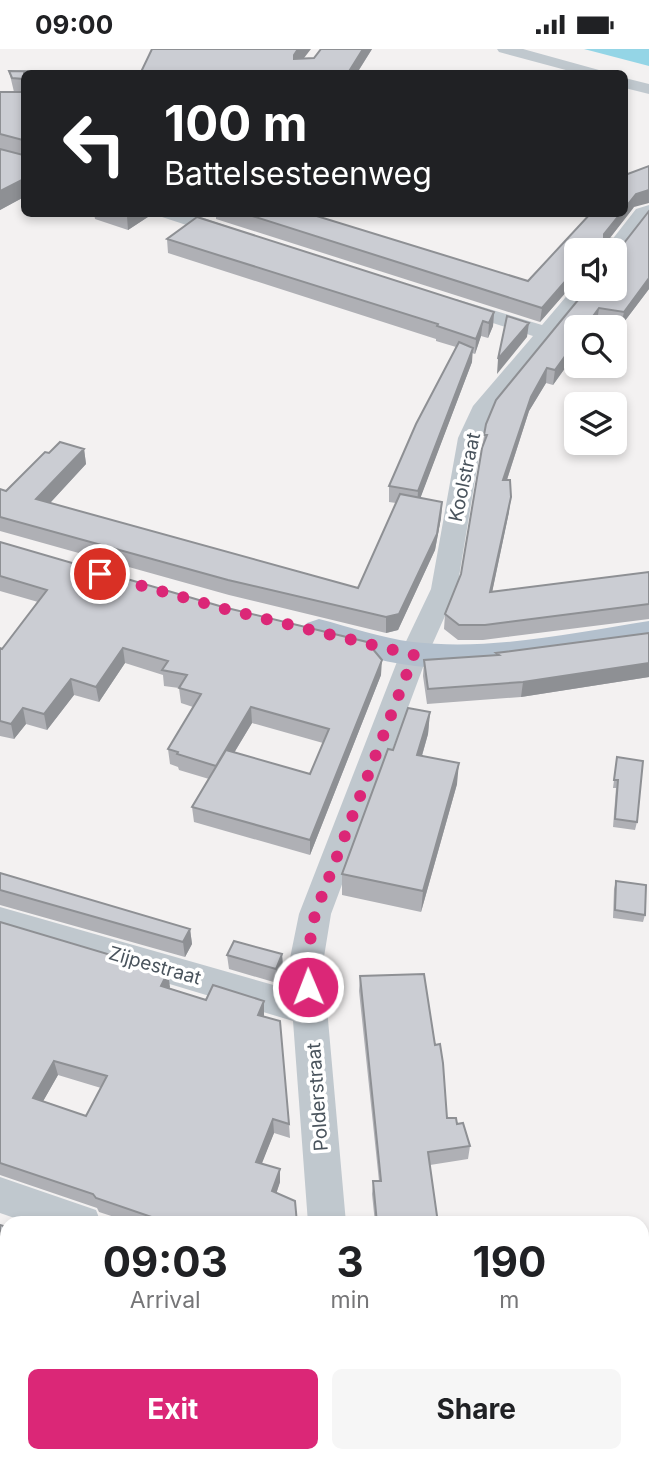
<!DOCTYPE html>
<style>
:root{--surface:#fff;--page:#f6f6f6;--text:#202124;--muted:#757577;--accent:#db2777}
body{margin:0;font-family:Inter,sans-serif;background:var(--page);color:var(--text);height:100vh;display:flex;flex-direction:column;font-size:26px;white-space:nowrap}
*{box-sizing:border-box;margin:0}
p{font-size:23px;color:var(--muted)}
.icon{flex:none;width:38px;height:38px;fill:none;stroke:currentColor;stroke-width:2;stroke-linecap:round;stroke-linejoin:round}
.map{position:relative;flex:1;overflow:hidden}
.sheet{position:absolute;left:0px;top:1167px;width:649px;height:247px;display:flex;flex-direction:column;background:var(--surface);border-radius:21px 21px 0 0;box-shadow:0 4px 10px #0003}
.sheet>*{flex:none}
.guide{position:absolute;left:21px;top:21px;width:607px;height:147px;border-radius:10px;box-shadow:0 4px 10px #0003;background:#202124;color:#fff;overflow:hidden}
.tools{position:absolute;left:564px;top:189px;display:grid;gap:14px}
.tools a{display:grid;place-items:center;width:63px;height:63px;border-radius:10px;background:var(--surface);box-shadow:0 4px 10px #0003;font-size:35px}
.pin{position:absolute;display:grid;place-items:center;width:60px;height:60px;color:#fff;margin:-30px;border:4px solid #fff;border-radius:50%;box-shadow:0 2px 7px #0007}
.me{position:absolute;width:77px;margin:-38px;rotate:359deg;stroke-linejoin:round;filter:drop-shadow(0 0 5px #0008)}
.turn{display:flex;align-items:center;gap:24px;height:147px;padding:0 28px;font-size:32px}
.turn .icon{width:91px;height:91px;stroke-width:2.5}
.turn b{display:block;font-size:49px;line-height:60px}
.eta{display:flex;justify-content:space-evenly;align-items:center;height:119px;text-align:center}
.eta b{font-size:42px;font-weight:700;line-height:49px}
.action{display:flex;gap:14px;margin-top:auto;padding:14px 28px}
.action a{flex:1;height:80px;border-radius:10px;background:var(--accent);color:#fff;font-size:28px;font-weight:700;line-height:80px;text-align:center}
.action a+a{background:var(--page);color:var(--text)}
.status{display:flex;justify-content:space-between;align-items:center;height:49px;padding:0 35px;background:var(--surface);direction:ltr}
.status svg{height:19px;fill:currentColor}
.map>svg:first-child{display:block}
.water{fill:#94d5e6}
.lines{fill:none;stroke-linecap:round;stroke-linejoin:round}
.minor{fill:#c0c8ce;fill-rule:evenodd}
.major{fill:#b3c0cd;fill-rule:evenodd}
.wall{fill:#afb0b5;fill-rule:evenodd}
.shaded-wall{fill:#8e9094}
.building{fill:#cbcdd3;stroke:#8e9094;stroke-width:2;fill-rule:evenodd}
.route{stroke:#db2777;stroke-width:12;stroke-dasharray:0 21.6}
.labels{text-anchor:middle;stroke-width:7;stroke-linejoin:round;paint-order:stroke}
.street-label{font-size:19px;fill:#4a545d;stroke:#fff}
</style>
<div class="status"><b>09:00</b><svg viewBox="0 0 49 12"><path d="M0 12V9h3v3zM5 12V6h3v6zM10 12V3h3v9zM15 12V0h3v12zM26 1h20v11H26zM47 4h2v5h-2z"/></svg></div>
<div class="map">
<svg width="649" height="1413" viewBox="0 0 649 1413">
<rect width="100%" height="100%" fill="#f3f1f1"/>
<path class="water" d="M584 0H649V17Z"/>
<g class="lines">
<path class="minor" d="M497 0H523L599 21 601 24H577L499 3Z
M625 29 649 35V45L625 39Z
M649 156V169L621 205 614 207V201H604L636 160Z
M160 164H189L236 180 239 184 229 190 162 168Z
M576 236V240H593L492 364 482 389 457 540 428 605 331 865 323 914 346 1174H308L293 972 0 884V858L291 941 289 914 299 865 400 605 431 540 458 389 473 357 533 287 449 260 446 256 449 252 456 250 542 276Z
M0 1128 96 1161 101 1174H29L0 1164Z
M642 1350 649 1352V1394L642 1393Z
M320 1407H364V1413H320Z"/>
<path class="major" d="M319 570C350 578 381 589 413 593 492 602 572 584 649 572V596C572 608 494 626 415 617 378 613 342 600 307 590L301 582 307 574Z"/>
</g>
<path class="wall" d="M372 0 357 24H24V148L0 161V43H14L9 22 141 23 314 9Z
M634 158 610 189 615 195 624 194 649 162V240L621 277 597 273 553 336 546 334 529 362 507 431 509 463 492 543 649 523V570L483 591H458L444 580 445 565 461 525 486 375 614 240 576 201V234H574L540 273 216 170V164H307L528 232Z
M94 164H154L128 181 95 170Z
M517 164H535L530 168Z
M167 190 494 263 493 277 488 289 481 287 475 305 472 304V313L420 449 442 453 441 469 435 501 398 581 386 584 229 546 0 482V440L6 442 49 404 84 400 86 415 50 454 358 539 396 454 389 453V437L456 298 436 292V290L168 204Z
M0 493 381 626 310 806 194 773 192 758 209 730 179 721 178 718 170 715 168 700 193 658 181 654 179 639 164 637 163 626 125 614 99 653 74 646 47 681 26 675 14 690 0 687V599L2 600 38 553 0 542ZM252 674 323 694 310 725 234 704Z
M649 584V628L521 648 427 655 423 627 424 611 496 606V604Z
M430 663 428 685 422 707 457 735 421 863 342 846V825L393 701Z
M617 708 637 773 635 781 613 778 616 739H613Z
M0 824 190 880 192 895 185 908 0 856Z
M616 832 645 866 643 873 613 869 614 840Z
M0 873 170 938 169 939 206 951 264 952V967L289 1075 290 1089 274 1084 261 1115 280 1133 276 1144 297 1174H133L99 1163 97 1159 0 1126ZM58 1026 101 1039 86 1067 43 1052Z
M282 905 283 920 277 934 229 920 227 906Z
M360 927 447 1069 457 1075 470 1097 468 1110 430 1116 438 1174H375L372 1145 373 1132H379L359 942Z
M0 1176 7 1178V1328L0 1326Z
M642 1292 649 1293V1348L642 1346Z"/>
<path class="shaded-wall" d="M298 0H311L294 22V6Z
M363 0H372L357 24H348Z
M24 130V148L0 161V142Z
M649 141V154L634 158 602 199 604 185 621 164H625V159L636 145Z
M130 164H154L128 181 127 167Z
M576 220 574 234 540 273 542 259Z
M649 229V240L621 277 624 263Z
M599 259 597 273 593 278H585Z
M494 263 493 277 488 289 489 274Z
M483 272 481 287 475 305 476 290Z
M529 274 527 288 497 325 498 310Z
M576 292V304L553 336 555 321Z
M473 299 472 313 417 458 418 442Z
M547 319 546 334 529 362 502 446 503 431 531 348Z
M84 400 86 415 39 466 36 450Z
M511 448 509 463 489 558 490 543Z
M442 453 441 469 435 501 398 581 386 584V568Z
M123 599 125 614 99 653 96 638Z
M382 611 381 626 310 806V791Z
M649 614V628L521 648 523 633Z
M71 630 74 646 47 681 44 665Z
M251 658 252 674 217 732 216 717Z
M23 659 26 675 14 690 11 675Z
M430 663 428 685 416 727 417 706Z
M459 714 457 735 421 863 423 842Z
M190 880 192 895 185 908 183 893Z
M282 905 283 920 277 934 276 920Z
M168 923 170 938 163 951 161 937Z
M264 952V966L259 980 258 966Z
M54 1012 58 1026 37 1063 33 1049Z
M273 1070 274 1084 257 1127 256 1113Z
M280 1120V1133L273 1155 272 1142Z"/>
<path class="building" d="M152 0H298L294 6V10L314 9 321 0H363L348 24H24V130L0 142V100L23 106V91L0 85V43H23V30L12 29 9 22 141 23Z
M649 117V141L636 145 625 159V126Z
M649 162V229L624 263 599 259 585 278H576V292L555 321 547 319 531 348 503 431H510L511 448 490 543 649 523V555L485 576H459L445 565 461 525 482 399 487 386H484L486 375 496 351 587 240H614V201H576V220L542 259 243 164H307L528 232 591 164H621L604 185V189L614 190 615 195 624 194Z
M197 168 494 263 489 274 483 272 476 290 437 277 438 275 167 190Z
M507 267 529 274 498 310Z
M459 293 473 299 418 442 389 437 416 375Z
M60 393 84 400 36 450 358 539 400 445 442 453 437 485 399 565 386 568 228 531 0 468V440L6 442 45 403 49 404Z
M0 493 223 558 367 593 382 611 310 791 192 758 226 701 310 725 329 680 251 658 216 717 177 705 178 703 168 700 201 645 179 639 187 626 162 621 168 612 123 599 96 638 71 630 44 665 23 659 11 675 0 672V599L2 600 47 541 0 527Z
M649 584V614L523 633 428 640 424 611 499 606 496 604Z
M408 659 430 663 417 706 459 714 423 842 342 825 388 700 393 701Z
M617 708 643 712 637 773 615 770 618 731H614Z
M0 824 190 880 183 893 0 841Z
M616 832 646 836 645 866 615 861Z
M0 873 168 923 161 937 206 951 213 936 264 952 258 966 280 972 289 1075 273 1070 256 1113 280 1120 272 1142 295 1152 297 1174H169L96 1149 93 1145 0 1114ZM54 1012 107 1027 86 1067 33 1049Z
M234 892 282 905 276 920 227 906Z
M424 925 435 996 440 995 443 1014 447 1069H456L457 1075 463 1074 470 1097 428 1103 438 1174H377L373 1132H381L360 927Z
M0 1176 7 1178V1319L0 1316Z
M642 1292 649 1293V1336L642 1334Z
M256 1407H310L311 1413H256Z
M402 1407H461L462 1413H402Z"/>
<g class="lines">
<path class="route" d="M100 525 225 560 414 606 315 865 306 914 308 938"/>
</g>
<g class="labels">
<g class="street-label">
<text transform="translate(464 428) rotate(-78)" y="7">Koolstraat</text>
<text transform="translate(155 916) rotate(16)" y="7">Zijpestraat</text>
<text transform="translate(317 1048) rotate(-94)" y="7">Polderstraat</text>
</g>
</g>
</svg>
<div class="tools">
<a><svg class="icon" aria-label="sound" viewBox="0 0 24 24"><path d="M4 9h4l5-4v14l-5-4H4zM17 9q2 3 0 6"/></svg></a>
<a><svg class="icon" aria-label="search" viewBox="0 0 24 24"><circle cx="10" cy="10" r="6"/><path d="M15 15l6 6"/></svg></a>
<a><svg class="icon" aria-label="layers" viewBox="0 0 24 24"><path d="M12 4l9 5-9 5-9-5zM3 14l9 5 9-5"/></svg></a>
</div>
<div class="pin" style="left:100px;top:525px;background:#d93025"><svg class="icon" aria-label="arrive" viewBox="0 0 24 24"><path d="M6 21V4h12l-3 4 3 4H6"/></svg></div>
<svg class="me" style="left:308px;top:938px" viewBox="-20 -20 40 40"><circle r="17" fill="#db2777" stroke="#fff" stroke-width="3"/><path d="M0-11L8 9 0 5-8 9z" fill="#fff"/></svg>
<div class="guide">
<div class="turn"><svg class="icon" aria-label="left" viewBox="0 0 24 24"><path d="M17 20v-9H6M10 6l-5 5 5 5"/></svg><div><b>100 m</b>Battelsesteenweg</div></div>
</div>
<section class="sheet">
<div class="eta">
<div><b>09:03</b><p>Arrival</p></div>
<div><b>3</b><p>min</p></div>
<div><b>190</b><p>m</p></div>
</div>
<div class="action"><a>Exit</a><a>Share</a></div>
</section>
</div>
